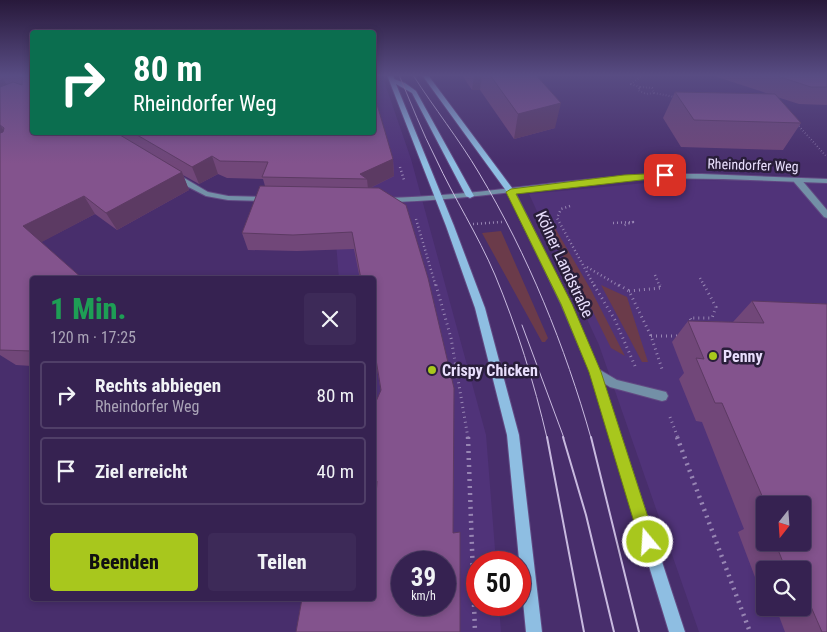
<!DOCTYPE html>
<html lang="de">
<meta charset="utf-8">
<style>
:root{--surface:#362251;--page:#3d2a58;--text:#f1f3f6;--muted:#aaa4b7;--line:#503f68;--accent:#a8c71d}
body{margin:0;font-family:"Roboto Condensed",sans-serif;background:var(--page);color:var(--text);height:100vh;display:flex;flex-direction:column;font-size:19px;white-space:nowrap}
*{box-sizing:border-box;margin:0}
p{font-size:16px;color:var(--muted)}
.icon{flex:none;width:28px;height:28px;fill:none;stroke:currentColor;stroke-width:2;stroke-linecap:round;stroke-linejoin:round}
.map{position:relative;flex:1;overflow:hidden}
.drawer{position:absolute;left:30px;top:276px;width:346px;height:325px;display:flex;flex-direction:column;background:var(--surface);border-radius:5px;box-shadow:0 2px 8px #0003,0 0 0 1px var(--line)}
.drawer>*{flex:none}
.banner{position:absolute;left:30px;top:30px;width:346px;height:105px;border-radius:5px;box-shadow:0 2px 8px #0003,0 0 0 1px var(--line);background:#0b6e4f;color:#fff;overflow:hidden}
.needle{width:32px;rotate:197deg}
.tools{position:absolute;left:756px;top:496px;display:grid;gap:10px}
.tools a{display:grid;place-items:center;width:55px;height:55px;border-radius:5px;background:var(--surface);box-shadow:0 2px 8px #0003,0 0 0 1px var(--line);font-size:25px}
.speed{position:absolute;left:391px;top:551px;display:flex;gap:10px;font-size:25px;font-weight:700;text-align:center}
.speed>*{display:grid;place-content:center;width:65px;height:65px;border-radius:50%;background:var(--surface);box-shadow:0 2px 8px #0003,0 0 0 1px var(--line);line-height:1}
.speed small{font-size:12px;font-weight:400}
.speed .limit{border:8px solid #d22;background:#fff;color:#111}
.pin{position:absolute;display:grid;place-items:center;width:42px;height:42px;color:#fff;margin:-21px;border-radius:10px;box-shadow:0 2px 8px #0006}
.me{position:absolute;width:55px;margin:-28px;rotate:342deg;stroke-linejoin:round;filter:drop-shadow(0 0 4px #0008)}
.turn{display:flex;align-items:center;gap:18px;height:105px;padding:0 20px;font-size:22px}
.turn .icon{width:65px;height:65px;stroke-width:2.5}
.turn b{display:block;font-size:35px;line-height:42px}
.round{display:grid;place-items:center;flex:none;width:52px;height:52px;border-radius:5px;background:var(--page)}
.headline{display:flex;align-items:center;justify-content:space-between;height:85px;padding:0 20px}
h1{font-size:30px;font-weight:800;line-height:38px;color:#1e9e55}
.primary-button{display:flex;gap:10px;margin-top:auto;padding:10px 20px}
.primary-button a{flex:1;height:58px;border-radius:5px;background:var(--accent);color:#111;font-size:20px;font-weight:800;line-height:58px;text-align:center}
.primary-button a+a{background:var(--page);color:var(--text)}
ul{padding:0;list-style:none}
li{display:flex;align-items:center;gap:15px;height:68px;margin:0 10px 8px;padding:0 10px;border:2px solid var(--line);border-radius:5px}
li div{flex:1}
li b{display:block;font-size:19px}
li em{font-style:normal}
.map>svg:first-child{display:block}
.built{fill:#503379;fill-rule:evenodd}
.green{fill:#6b3b4a}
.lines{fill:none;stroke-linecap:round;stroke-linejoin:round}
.lane-casing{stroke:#624a83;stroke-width:2}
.street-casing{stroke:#624a83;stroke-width:2}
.secondary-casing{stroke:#624a83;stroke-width:2}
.path-far3{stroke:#9785b3;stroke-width:2;stroke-dasharray:0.5 2.5;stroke-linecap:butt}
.path-far2{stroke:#9785b3;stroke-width:2.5;stroke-dasharray:1 3;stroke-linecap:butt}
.path-far1{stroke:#9785b3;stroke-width:3;stroke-dasharray:1 4;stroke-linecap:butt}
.path{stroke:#9785b3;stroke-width:4.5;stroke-dasharray:2 5;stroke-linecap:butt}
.lane{fill:#7390a7;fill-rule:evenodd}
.street{fill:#7390a7;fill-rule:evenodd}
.secondary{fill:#8ebee2;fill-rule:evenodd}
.tram-far1{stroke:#c8badf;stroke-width:1}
.tram{stroke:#c8badf;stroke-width:2}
.wall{fill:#714779;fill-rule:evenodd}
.shaded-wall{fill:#5c3a63}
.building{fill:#83538d;stroke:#5c3a63;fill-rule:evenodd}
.route{fill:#a8c71d;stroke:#6d8113}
.poi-dot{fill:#a8c71d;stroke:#291e3a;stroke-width:2}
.labels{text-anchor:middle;stroke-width:5;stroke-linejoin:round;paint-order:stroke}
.far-street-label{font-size:14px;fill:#e9dffd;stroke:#291e3a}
.street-label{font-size:16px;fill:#e9dffd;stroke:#291e3a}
.poi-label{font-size:16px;font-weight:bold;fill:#e9dffd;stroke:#291e3a;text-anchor:start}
</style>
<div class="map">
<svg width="827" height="632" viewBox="0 0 827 632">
<rect width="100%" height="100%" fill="#482e6c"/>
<path class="built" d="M374 75H382L411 159 486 435 496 562H478V605H499L501 632H340L374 599V279H339L327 133 374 132ZM402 562H445V605H402Z
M677 180 827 181V632H699L599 345 529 194ZM765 505H802V542H765ZM765 570H802V608H765Z"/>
<path class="green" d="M549 228H555L591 290 625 356 611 348 572 270 555 244Z
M501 231 548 338 545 342H542L482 233Z
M601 285 627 297 648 362H642Z"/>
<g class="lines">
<defs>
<path id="lane" d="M794 178H800L827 210V218L824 217 794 182Z
M595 367 617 380 662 391 666 392 668 396 666 400 662 401 610 387 591 375 590 372 591 369Z"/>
<path id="street" d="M652 174H702L827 179V183C761 181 695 176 629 180 548 185 468 201 386 202L382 200 386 198C475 196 563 179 652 174Z
M173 175H179L208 192 228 196 269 197 273 199 269 201 228 200 206 196 173 179Z"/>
<path id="secondary" d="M387 75H393L394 79 405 83 416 91 474 196 470 198 466 196 412 93 396 84 454 226 485 308 519 435 542 632H526L507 435 475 308 446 226Z
M422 75H428L515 192 571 304 600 372 685 632H669L590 372 561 304 507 192Z"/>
</defs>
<use href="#lane" class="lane-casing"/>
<use href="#street" class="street-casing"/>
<use href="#secondary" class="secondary-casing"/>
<path class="path-far3" d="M640 87 631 84 643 75
M640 87 652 88 654 93 646 94 638 90Z
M654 93 675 97
M797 124 827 157"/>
<path class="path-far2" d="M400 167 404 180
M570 206 561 209 557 218 595 287
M416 219 436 287
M613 223 633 222 622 226
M473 224 502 222
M587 267 621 287
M655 275 660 287
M700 278 705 287"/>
<path class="path-far1" d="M436 285 451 338 468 438
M594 285 615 320 635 366
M619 285 629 291 651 336 663 372
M629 291 661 288 660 285
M693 324 690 318H712L716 307 704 285
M651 336H680
M670 417 678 438"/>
<path class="path" d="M468 437 475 632
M677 437 750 632"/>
<use href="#lane" class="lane"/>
<use href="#street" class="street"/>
<use href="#secondary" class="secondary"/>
<path class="tram-far1" d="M399 75C411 103 422 132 436 159 454 198 478 235 495 275 517 328 534 382 547 438
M413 75C434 108 459 139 479 173 528 255 565 346 591 438
M522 325 564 438"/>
<path class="tram" d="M547 437 584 632
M563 437 586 515 614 632
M591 437 639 632"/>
</g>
<path class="wall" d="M0 75H32V132H374L393 159 394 176 370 188 406 205 374 599 376 492H374V406L381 392 374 352V279H360L354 249 297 251 248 250 242 233 265 186 263 179 227 178 218 174 199 184 183 175 189 190 117 230 95 214 41 242 32 279V366L16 365 0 355Z
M462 75H536L555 128 514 139 480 90H472Z
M711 75H827V105L799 104 777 97 801 123 783 150 681 147 663 118 675 92 769 94Z
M752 301 827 304V632H785L776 608H802V570H765V593H761L738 532 744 529 702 422 696 421 679 379 684 373 672 342 688 321 733 322ZM765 505H802V542H765Z"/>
<path class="shaded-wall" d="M474 75H482L480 90H472Z
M3 79 14 95 0 101V80Z
M561 103 555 128 514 139 518 114Z
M0 125 12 142 0 147Z
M212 156 218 174 199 184 192 167Z
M393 159 394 176 368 189 367 179 360 174Z
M182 172 189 190 117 230 106 213Z
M84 196 95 214 38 244 23 226Z"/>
<path class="building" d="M14 75H32V132H115L182 172 106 213 84 196 23 226 83 279H32V351L0 350V133L3 132 4 128 0 125V87L13 82 22 85V78Z
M490 75H536L561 103 518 114Z
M774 75H827V87H811Z
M675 92 775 94 801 123 694 120Z
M374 94 393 159 360 174 367 179 262 177 268 162 220 161 212 156 192 167 132 132H374Z
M260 186 379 188 406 205 428 278 454 388 453 533 460 532V632H296L302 599H374V526L377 481H374V406L381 390 374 347V279H361L352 232 293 235 242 233ZM402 562H445V605H402Z
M752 301 827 304V632H822L802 586V570H786L775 542H802V505H766L722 403H715L696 358 704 359 688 321 764 323Z"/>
<linearGradient id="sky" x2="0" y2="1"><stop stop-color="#28193b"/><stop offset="0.46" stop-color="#584c83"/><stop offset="1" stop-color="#584c83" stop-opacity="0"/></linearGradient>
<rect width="827" height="164" fill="url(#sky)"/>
<path class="route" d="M665 173 669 175 668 177 516 194 572 304 601 372 656 542 653 548 648 550 642 548 640 542 589 372 561 304 506 192 511 189 624 175Z"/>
<g class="poi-dot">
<circle cx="713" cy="356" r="5"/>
<circle cx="432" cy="370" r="5"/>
</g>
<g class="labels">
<g class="far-street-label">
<text transform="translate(753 165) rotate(2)" y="5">Rheindorfer Weg</text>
</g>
<g class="street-label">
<text transform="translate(565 264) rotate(65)" y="6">Kölner Landstraße</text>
</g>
<g class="poi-label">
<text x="723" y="362">Penny</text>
<text x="442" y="376">Crispy Chicken</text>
</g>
</g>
</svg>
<div class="tools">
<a><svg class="needle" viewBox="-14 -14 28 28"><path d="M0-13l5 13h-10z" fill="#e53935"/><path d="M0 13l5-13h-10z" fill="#aaa4b7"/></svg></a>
<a><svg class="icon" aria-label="search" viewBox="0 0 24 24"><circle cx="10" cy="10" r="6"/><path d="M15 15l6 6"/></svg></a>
</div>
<div class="speed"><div>39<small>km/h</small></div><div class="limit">50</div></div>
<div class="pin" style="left:665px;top:175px;background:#d93025"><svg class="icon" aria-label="arrive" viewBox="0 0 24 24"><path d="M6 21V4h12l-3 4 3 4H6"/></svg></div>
<svg class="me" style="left:648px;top:542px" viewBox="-20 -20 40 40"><circle r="17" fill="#a8c71d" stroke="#fff" stroke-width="3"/><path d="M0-11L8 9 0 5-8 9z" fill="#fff"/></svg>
<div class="banner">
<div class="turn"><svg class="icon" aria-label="right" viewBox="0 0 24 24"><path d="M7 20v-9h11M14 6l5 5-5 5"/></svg><div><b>80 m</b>Rheindorfer Weg</div></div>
</div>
<section class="drawer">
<div class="headline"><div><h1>1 Min.</h1><p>120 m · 17:25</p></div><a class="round"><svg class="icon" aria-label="close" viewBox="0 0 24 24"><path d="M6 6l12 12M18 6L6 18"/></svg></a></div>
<ul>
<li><svg class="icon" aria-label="right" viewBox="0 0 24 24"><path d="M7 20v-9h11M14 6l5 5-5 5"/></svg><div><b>Rechts abbiegen</b><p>Rheindorfer Weg</p></div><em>80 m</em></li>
<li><svg class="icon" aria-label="arrive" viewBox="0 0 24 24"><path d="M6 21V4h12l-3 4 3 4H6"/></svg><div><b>Ziel erreicht</b></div><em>40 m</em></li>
</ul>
<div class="primary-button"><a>Beenden</a><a>Teilen</a></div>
</section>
</div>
